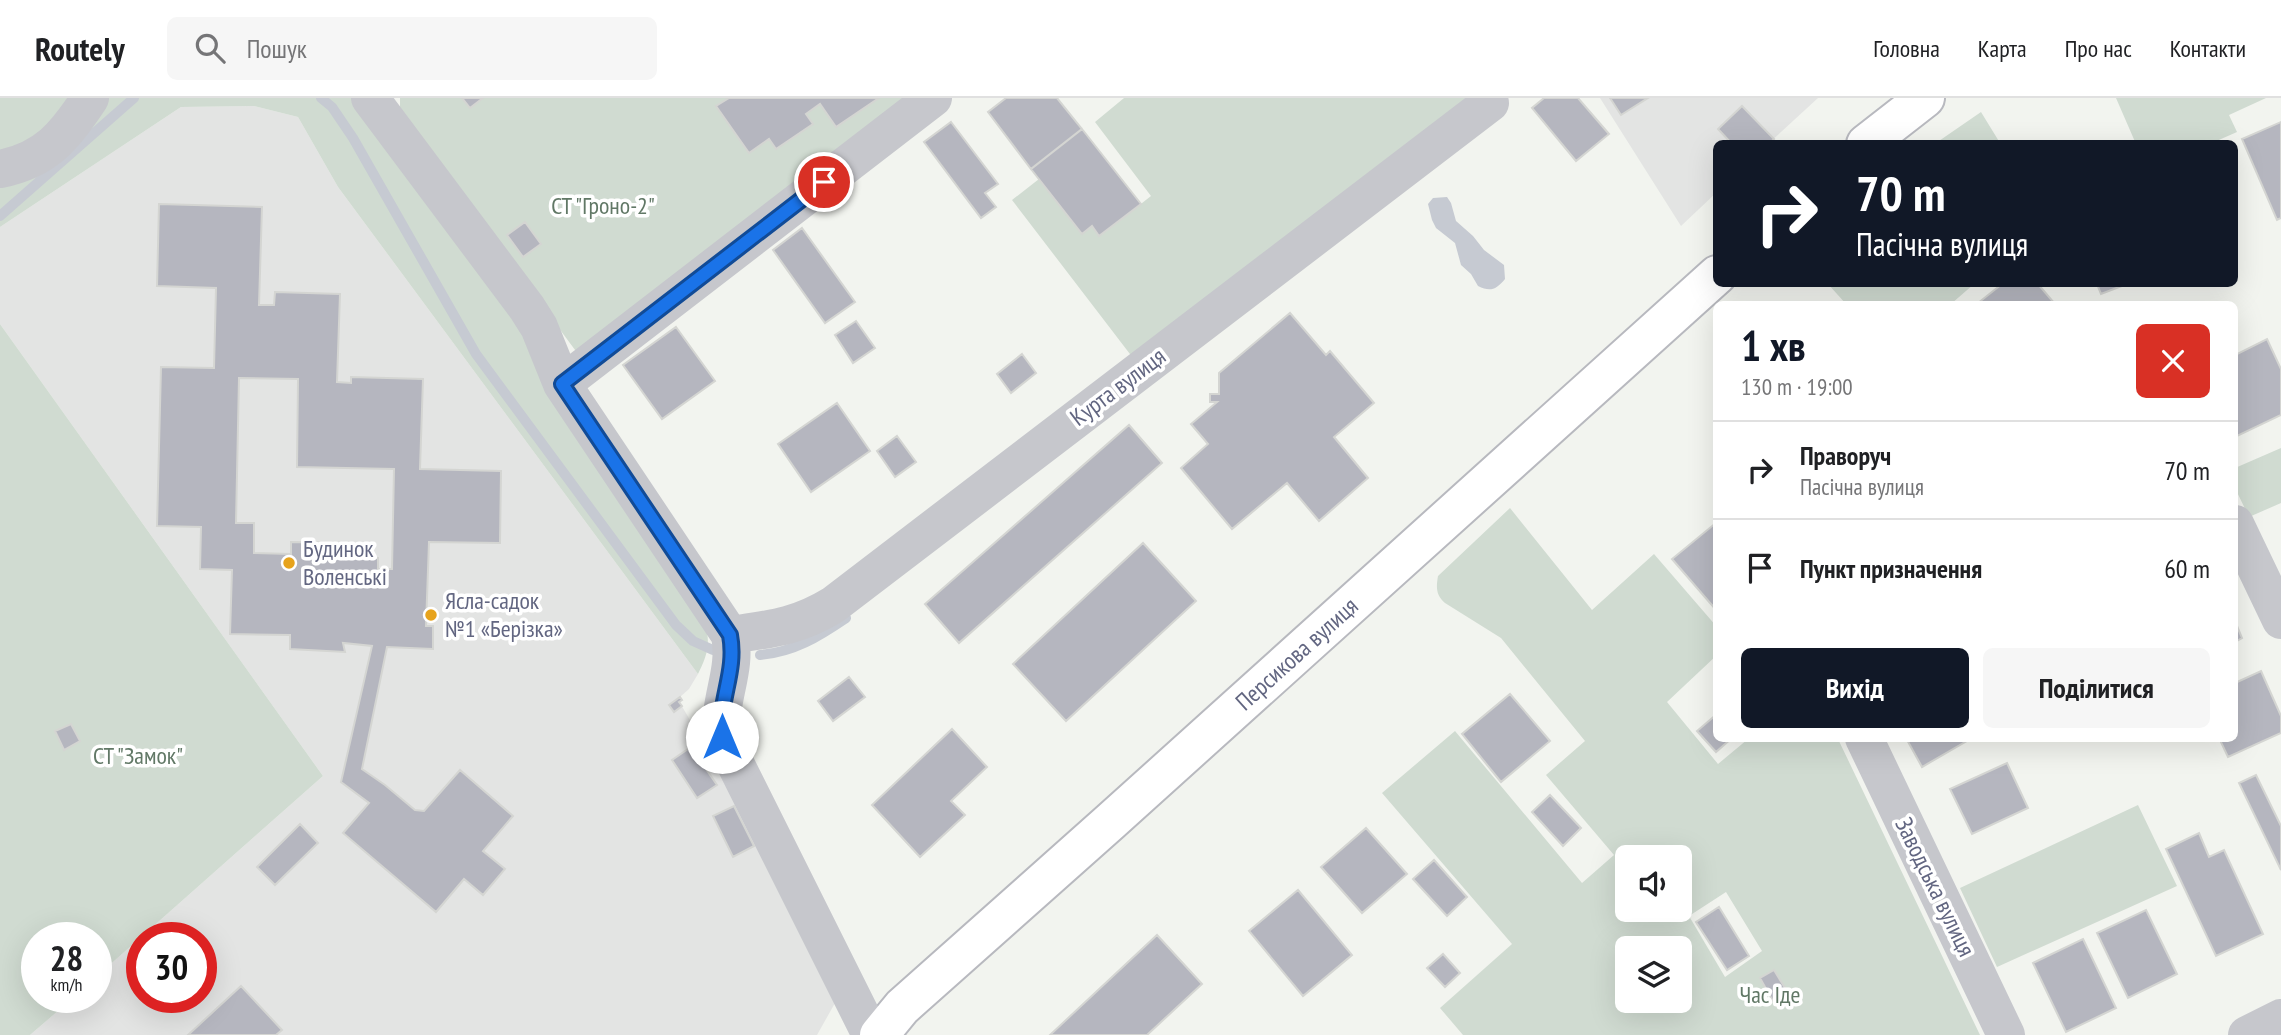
<!DOCTYPE html>
<html lang="uk">
<meta charset="utf-8">
<style>
:root{--surface:#fff;--page:#f6f6f6;--text:#202124;--muted:#757577;--line:#e0e0e0;--accent:#111827}
body{margin:0;font-family:"PT Sans Narrow",sans-serif;background:var(--page);color:var(--text);height:100vh;display:flex;flex-direction:column;font-size:26px;white-space:nowrap}
*{box-sizing:border-box;margin:0}
p{font-size:23px;color:var(--muted)}
.icon{flex:none;width:38px;height:38px;fill:none;stroke:currentColor;stroke-width:2;stroke-linecap:round;stroke-linejoin:round}
.map{position:relative;flex:1;overflow:hidden}
.details{position:absolute;left:1713px;top:203px;width:525px;height:441px;display:flex;flex-direction:column;background:var(--surface);border-radius:10px;box-shadow:0 7px 28px #0002}
.details>*{flex:none}
.top-card{position:absolute;left:1713px;top:42px;width:525px;height:147px;border-radius:10px;box-shadow:0 7px 28px #0002;background:#111827;color:#fff;overflow:hidden}
.tools{position:absolute;left:1615px;top:747px;display:grid;gap:14px}
.tools a{display:grid;place-items:center;width:77px;height:77px;border-radius:10px;background:var(--surface);box-shadow:0 7px 28px #0002;font-size:35px}
.speed{position:absolute;left:21px;top:824px;display:flex;gap:14px;font-size:35px;font-weight:700;text-align:center}
.speed>*{display:grid;place-content:center;width:91px;height:91px;border-radius:50%;background:var(--surface);box-shadow:0 7px 28px #0002;line-height:1}
.speed small{font-size:18px;font-weight:400}
.speed .limit{border:10px solid #d22;background:#fff;color:#111}
.pin{position:absolute;display:grid;place-items:center;width:60px;height:60px;color:#fff;margin:-30px;border:4px solid #fff;border-radius:50%;box-shadow:0 2px 7px #0007}
.me{position:absolute;width:77px;margin:-38px;rotate:0deg;stroke-linejoin:round;filter:drop-shadow(0 0 5px #0008)}
.turn{display:flex;align-items:center;gap:24px;height:147px;padding:0 28px;font-size:32px}
.turn .icon{width:91px;height:91px;stroke-width:2.5}
.turn b{display:block;font-size:49px;line-height:60px}
.round{display:grid;place-items:center;flex:none;width:74px;height:74px;border-radius:10px;background:var(--page)}
.overview{display:flex;align-items:center;justify-content:space-between;height:119px;padding:0 28px}
h1{font-size:42px;font-weight:600;line-height:52px;color:var(--accent)}
.primary-button{display:flex;gap:14px;margin-top:auto;padding:14px 28px}
.primary-button a{flex:1;height:80px;border-radius:10px;background:var(--accent);color:#fff;font-size:28px;font-weight:600;line-height:80px;text-align:center}
.primary-button a+a{background:var(--page);color:var(--text)}
ul{padding:0;list-style:none}
li{display:flex;align-items:center;gap:21px;height:98px;padding:0 28px;border-top:2px solid var(--line)}
li div{flex:1}
li b{display:block;font-size:26px}
li em{font-style:normal}
header{display:flex;align-items:center;gap:42px;box-sizing:border-box;height:98px;padding:0 35px;background:var(--surface);border-bottom:2px solid var(--line)}
header strong{font-size:33px}
nav{display:flex;gap:38px;margin-inline-start:auto;font-size:24px}
.search{width:490px;height:63px;background:var(--page);display:flex;align-items:center;gap:18px;box-sizing:border-box;padding:0 24px;border-radius:10px;color:var(--muted);font-size:26px}
.map>svg:first-child{display:block}
.built{fill:#e3e4e3;fill-rule:evenodd}
.green{fill:#d0dbd1;fill-rule:evenodd}
.water{fill:#c6cad2}
.lines{fill:none;stroke-linecap:round;stroke-linejoin:round}
.stream{stroke:#c6cad2;stroke-width:10}
.building{fill:#b5b6bf;stroke:#d4d5d2;stroke-width:2;fill-rule:evenodd}
.major-casing{stroke:#b8b9bf;stroke-width:42}
.minor{stroke:#c6c7cc;stroke-width:38}
.major{stroke:#fff;stroke-width:38}
.route-casing{stroke:#114b97;stroke-width:18}
.route{stroke:#1a73e8;stroke-width:12}
.poi-dot{fill:#e7a31c;stroke:#fff;stroke-width:2.5}
.labels{text-anchor:middle;stroke-width:7;stroke-linejoin:round;paint-order:stroke}
.park-label{font-size:24px;fill:#617866;stroke:#fff}
.street-label{font-size:24px;fill:#626681;stroke:#fff}
.poi-label{font-size:24px;fill:#626681;stroke:#fff;text-anchor:start}
</style>
<header>
<strong>Routely</strong>
<div class="search"><svg class="icon" aria-label="search" viewBox="0 0 24 24"><circle cx="10" cy="10" r="6"/><path d="M15 15l6 6"/></svg>Пошук</div>
<nav><a>Головна</a><a>Карта</a><a>Про нас</a><a>Контакти</a></nav>
</header>
<div class="map">
<svg width="2281" height="937" viewBox="0 0 2281 937">
<rect width="100%" height="100%" fill="#f2f4ef"/>
<path class="built" d="M1600 0H1818L1769 45 1717 46V94L1681 128Z
M254 8 298 19 338 89 698 576 689 591 680 599 682 602 680 605 717 668 835 905 817 937H30L73 900H96V879L323 678 0 226V129L181 9ZM142 840H201V900H142Z"/>
<path class="green" d="M0 0H79L64 20 0 60Z
M106 0H355L511 210 707 534C710 550 705 562 698 576L338 89 298 19 254 8 181 9 0 129V88Z
M400 0H915L581 260 400 16Z
M1124 0H1472L1133 260 1012 102 1039 81 1082 136 1092 128 1100 138 1151 98 1095 24Z
M2116 0H2266L2229 17 2237 34 2212 45 2136 46Z
M1981 14 2000 45H1936Z
M1828 186H1974L1951 206H1846Z
M0 226 323 678 96 879V840H37V900H73L30 937H0Z
M2281 350V405L2249 419 2235 390V370Z
M1510 410 1592 512 1654 456 1717 529V557L1667 604 1718 666 1748 641H1838L1980 937H1463L1440 910 1512 846 1382 695 1455 633 1582 785 1614 757 1546 677 1585 643 1501 540 1445 505C1436 497 1436 490 1438 478ZM1628 760H1680V812H1628ZM1726 794 1762 853 1725 879 1689 818ZM1628 850H1680V903H1628Z
M2138 707 2177 788 1997 869 1960 790Z"/>
<path class="water" d="M1447 99 1451 105 1456 123 1473 138 1484 152 1504 167 1505 181C1496 192 1490 194 1478 188L1471 176 1461 167 1455 145 1436 130 1432 122 1428 106 1433 100Z"/>
<g class="lines">
<path class="stream" d="M321 0 332 9 353 40 476 256 676 527 693 543 713 552
M0 118 134 0
M760 557C794 554 818 539 846 520"/>
</g>
<path class="building" d="M462 0H483L470 10Z
M729 0H879L836 29 820 6 806 16 813 26 776 51 769 41 749 55 716 8Z
M1006 0H1057L1082 31 1031 71 988 14Z
M1544 0H1578L1609 36 1576 63 1532 10Z
M1610 0H1648L1621 17Z
M1742 8 1774 41 1769 46H1732L1718 31Z
M951 24 998 86 985 95 996 109 981 120 924 44Z
M2281 24V120L2277 122 2242 41Z
M1082 31 1141 106 1099 138 1092 128 1082 136 1031 71Z
M159 106 262 109 259 207H274L275 194 340 196 337 284 351 285V279L423 281 420 371 501 373 500 445 429 444 426 528H433V551L387 549 362 671 385 687 415 712 424 713 460 672 513 718 483 753 505 771 483 797 464 781 436 814 343 735 369 705 341 684 372 548 343 545 345 554 290 551V537L230 536 232 472 200 471 201 429 157 428 161 269 214 270 216 190 157 188ZM239 280 298 281 297 369 394 371 392 471H378V460L356 459V445L291 444V456L254 455V425H236Z
M525 124 541 146 523 159 507 137Z
M802 130 855 204 825 225 773 152Z
M2002 186H2038L2055 206H1979L1978 205Z
M2097 186H2127L2101 196Z
M1290 215 1326 257 1330 253 1374 305 1334 339 1368 380 1319 423 1287 385 1232 431 1181 370 1208 346 1191 326 1217 304H1210V296H1219V275Z
M856 223 875 250 853 265 835 237Z
M676 229 715 283 662 321 623 267Z
M2267 241 2281 271V317L2235 339V257Z
M1022 256 1036 275 1011 295 997 276Z
M837 305 870 353 811 394 778 346Z
M1129 327 1162 365 959 545 925 506Z
M897 338 916 364 895 379 877 353Z
M1717 424V513L1672 461Z
M1143 445 1196 503 1066 623 1013 566Z
M2235 523 2242 540 2235 544Z
M2261 573 2281 618V635L2228 659 2219 640H2235V585Z
M849 579 865 599 833 623 818 603Z
M1510 596 1550 643 1501 684 1462 636Z
M680 599 682 602 679 604 682 608 674 614 669 607Z
M1717 616V640H1732L1716 654 1697 633Z
M71 626 80 643 64 652 55 633Z
M952 631 987 669 951 703 965 717 920 759 872 707Z
M1906 640H1972L1922 669Z
M691 649 717 687 697 700 672 662Z
M2007 665 2028 710 1972 736 1950 691Z
M2256 677 2281 728V772L2239 685Z
M1550 697 1581 730 1563 748 1532 714Z
M734 708 754 748 733 759 713 718Z
M300 726 318 745 275 787 257 769Z
M1366 730 1407 776 1362 815 1321 769Z
M2199 735 2209 759 2224 752 2263 836 2216 858 2166 751Z
M1434 762 1467 799 1447 818 1413 781Z
M1298 792 1352 857 1303 898 1249 833Z
M1719 809 1749 858 1727 872 1696 824Z
M2146 812 2177 876 2128 900 2097 835Z
M1157 837 1202 886 1147 937H1050Z
M2083 841 2116 910 2066 934 2033 865Z
M1443 856 1460 875 1445 889 1427 870Z
M1774 872 1790 898 1775 907 1760 880Z
M241 888 282 932 276 937H188Z"/>
<g class="lines">
<defs>
<path id="major" d="M1866 46 1925 0
M879 937 902 909 1110 724 1717 177"/>
</defs>
<use href="#major" class="major-casing"/>
<path class="minor" d="M370 0 527 210 539 229 562 286 730 537C737 574 718 601 722 639L871 937
M0 71C46 62 65 38 90 0
M562 286 933 0
M2235 426 2281 522
M730 537C771 531 797 529 833 507L1490 5
M1864 640 2006 937
M2247 937 2281 920"/>
<use href="#major" class="major"/>
</g>
<g class="lines">
<defs>
<path id="route" d="M722 639C718 602 737 574 730 537L562 286 824 84"/>
</defs>
<use href="#route" class="route-casing"/>
<use href="#route" class="route"/>
</g>
<g class="poi-dot">
<circle cx="289" cy="465" r="7"/>
<circle cx="431" cy="517" r="7"/>
</g>
<g class="labels">
<g class="park-label">
<text x="603" y="116">СТ "Гроно-2"</text>
<text x="138" y="666">СТ "Замок"</text>
<text x="1770" y="905">Час Іде</text>
</g>
<g class="street-label">
<text transform="translate(1118 289) rotate(-37)" y="8">Курта вулиця</text>
<text transform="translate(1297 556) rotate(-42)" y="8">Персикова вулиця</text>
<text transform="translate(1935 789) rotate(64)" y="8">Заводська вулиця</text>
</g>
<g class="poi-label">
<text x="303" y="459">Будинок<tspan x="303" dy="28">Воленські</tspan></text>
<text x="445" y="511">Ясла-садок<tspan x="445" dy="28">№1 «Берізка»</tspan></text>
</g>
</g>
</svg>
<div class="tools">
<a><svg class="icon" aria-label="sound" viewBox="0 0 24 24"><path d="M4 9h4l5-4v14l-5-4H4zM17 9q2 3 0 6"/></svg></a>
<a><svg class="icon" aria-label="layers" viewBox="0 0 24 24"><path d="M12 4l9 5-9 5-9-5zM3 14l9 5 9-5"/></svg></a>
</div>
<div class="speed"><div>28<small>km/h</small></div><div class="limit">30</div></div>
<div class="pin" style="left:824px;top:84px;background:#d93025"><svg class="icon" aria-label="arrive" viewBox="0 0 24 24"><path d="M6 21V4h12l-3 4 3 4H6"/></svg></div>
<svg class="me" style="left:722px;top:639px" viewBox="-20 -20 40 40"><circle r="19" fill="#fff"/><path d="M0-13L10 11 0 6-10 11z" fill="#1a73e8"/></svg>
<div class="top-card">
<div class="turn"><svg class="icon" aria-label="right" viewBox="0 0 24 24"><path d="M7 20v-9h11M14 6l5 5-5 5"/></svg><div><b>70 m</b>Пасічна вулиця</div></div>
</div>
<section class="details">
<div class="overview"><div><h1>1 хв</h1><p>130 m · 19:00</p></div><a class="round" style="background:#d93025;color:#fff"><svg class="icon" aria-label="close" viewBox="0 0 24 24"><path d="M6 6l12 12M18 6L6 18"/></svg></a></div>
<ul>
<li><svg class="icon" aria-label="right" viewBox="0 0 24 24"><path d="M7 20v-9h11M14 6l5 5-5 5"/></svg><div><b>Праворуч</b><p>Пасічна вулиця</p></div><em>70 m</em></li>
<li><svg class="icon" aria-label="arrive" viewBox="0 0 24 24"><path d="M6 21V4h12l-3 4 3 4H6"/></svg><div><b>Пункт призначення</b></div><em>60 m</em></li>
</ul>
<div class="primary-button"><a>Вихід</a><a>Поділитися</a></div>
</section>
</div>
